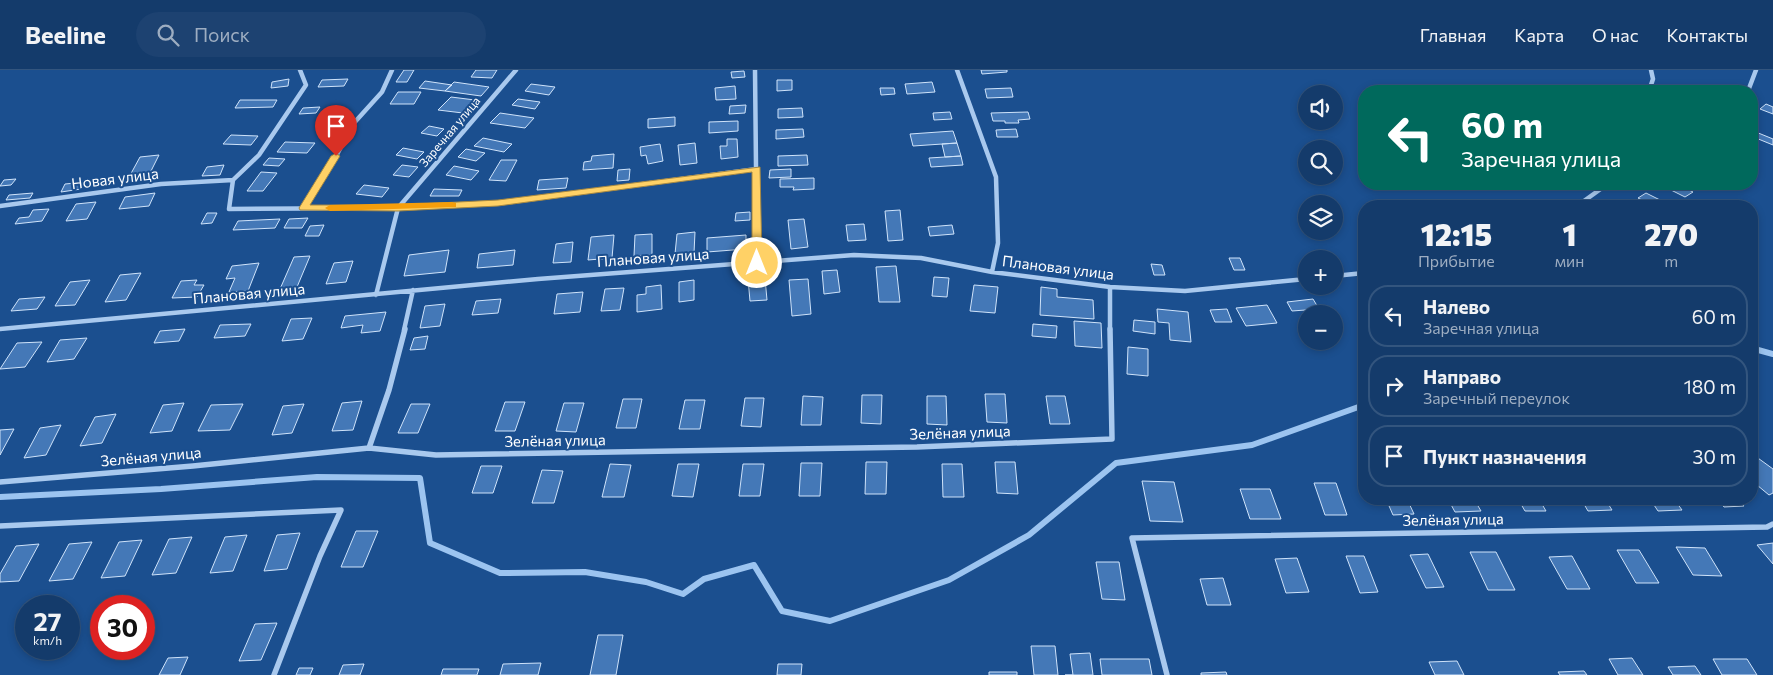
<!DOCTYPE html>
<html lang="ru">
<meta charset="utf-8">
<style>
:root{--surface:#143b6b;--page:#1d4271;--text:#f1f3f6;--muted:#9dadc1;--line:#33557e}
body{margin:0;font-family:Commissioner,sans-serif;background:var(--page);color:var(--text);height:100vh;display:flex;flex-direction:column;font-size:19px;white-space:nowrap}
*{box-sizing:border-box;margin:0}
p{font-size:16px;color:var(--muted)}
.icon{flex:none;width:28px;height:28px;fill:none;stroke:currentColor;stroke-width:2;stroke-linecap:round;stroke-linejoin:round}
.map{position:relative;flex:1;overflow:hidden}
.sheet{position:absolute;left:1358px;top:130px;width:400px;height:305px;display:flex;flex-direction:column;background:var(--surface);border-radius:20px;box-shadow:0 2px 8px #0003,0 0 0 1px var(--line)}
.sheet>*{flex:none}
.guide{position:absolute;left:1358px;top:15px;width:400px;height:105px;border-radius:20px;box-shadow:0 2px 8px #0003,0 0 0 1px var(--line);background:#00695c;color:#fff;overflow:hidden}
.buttons{position:absolute;left:1298px;top:15px;display:grid;gap:10px}
.buttons a{display:grid;place-items:center;width:45px;height:45px;border-radius:50%;background:var(--surface);box-shadow:0 2px 8px #0003,0 0 0 1px var(--line);font-size:25px}
.speed{position:absolute;left:15px;top:525px;display:flex;gap:10px;font-size:25px;font-weight:700;text-align:center}
.speed>*{display:grid;place-content:center;width:65px;height:65px;border-radius:50%;background:var(--surface);box-shadow:0 2px 8px #0003,0 0 0 1px var(--line);line-height:1}
.speed small{font-size:12px;font-weight:400}
.speed .limit{border:8px solid #d22;background:#fff;color:#111}
.pin{position:absolute;display:grid;place-items:center;width:42px;height:42px;color:#fff;margin:-51px -21px;border-radius:50% 50% 50% 0;rotate:-45deg;box-shadow:0 0 5px #0007}
.pin .icon{rotate:45deg}
.me{position:absolute;width:55px;margin:-28px;rotate:0deg;stroke-linejoin:round;filter:drop-shadow(0 0 4px #0008)}
.turn{display:flex;align-items:center;gap:18px;height:105px;padding:0 20px;font-size:22px}
.turn .icon{width:65px;height:65px;stroke-width:2.5}
.turn b{display:block;font-size:35px;line-height:42px}
.eta{display:flex;justify-content:space-evenly;align-items:center;height:85px;text-align:center}
.eta b{font-size:30px;font-weight:800;line-height:35px}
ul{padding:0;list-style:none}
li{display:flex;align-items:center;gap:15px;height:62px;margin:0 10px 8px;padding:0 10px;border:2px solid var(--line);border-radius:20px}
li div{flex:1}
li b{display:block;font-size:19px}
li em{font-style:normal}
header{display:flex;align-items:center;gap:30px;box-sizing:border-box;height:70px;padding:0 25px;background:var(--surface);border-bottom:1px solid var(--line)}
header strong{font-size:24px}
nav{display:flex;gap:28px;margin-inline-start:auto;font-size:18px}
.search{width:350px;height:45px;background:var(--page);display:flex;align-items:center;gap:12px;box-sizing:border-box;padding:0 18px;border-radius:28px;color:var(--muted);font-size:19px}
.map>svg:first-child{display:block}
.lines{fill:none;stroke-linecap:round;stroke-linejoin:round}
.stream{stroke:#9cc4f0;stroke-width:6}
.building{fill:#4478b7;stroke:#cfe3fa}
.street-far1{stroke:#a9c9ee;stroke-width:4.5}
.street{stroke:#a9c9ee;stroke-width:5.5}
.route{fill:#ffd166;stroke:#a68842}
.slow{fill:#f59e0b}
.labels{text-anchor:middle;stroke-width:4;stroke-linejoin:round;paint-order:stroke}
.far-street-label{font-size:12px;fill:#fff;stroke:#1b4f8f}
.street-label{font-size:15px;fill:#fff;stroke:#1b4f8f}
</style>
<header>
<strong>Beeline</strong>
<div class="search"><svg class="icon" aria-label="search" viewBox="0 0 24 24"><circle cx="10" cy="10" r="6"/><path d="M15 15l6 6"/></svg>Поиск</div>
<nav><a>Главная</a><a>Карта</a><a>О нас</a><a>Контакты</a></nav>
</header>
<div class="map">
<svg width="1773" height="605" viewBox="0 0 1773 605">
<rect width="100%" height="100%" fill="#1b4f8f"/>
<g class="lines">
<path class="stream" d="M1751 278 1773 284
M0 427 161 419 317 407 420 408 430 473 500 503 585 502 646 512 683 524 704 509 754 495 782 541 830 551 949 510 1029 465 1116 393 1252 375 1364 335"/>
</g>
<path class="building" d="M404 0H414L407 12H396Z
M476 0H497L492 8 471 7Z
M981 0H1007V2L982 4Z
M744 1 745 7 732 8 731 2Z
M289 9 288 16 271 18 272 12Z
M348 9 344 16 318 17 322 10Z
M777 10H792V20L777 21Z
M425 11 452 15 445 21 419 18Z
M454 12 489 17 481 26 445 21Z
M932 12 935 22 907 24 905 14Z
M531 14 555 17 549 25 525 21Z
M735 16 736 29 716 30 715 18Z
M880 18H894L895 24 881 25Z
M1011 18 1013 27 987 28 985 19Z
M398 22H421L414 34H390Z
M451 27 475 30 463 43 438 40Z
M518 29 540 32 535 39 512 35Z
M240 30H277L273 37 235 38Z
M1766 34 1773 37V44L1760 39Z
M746 35 745 43 729 44 730 36Z
M320 37 316 43 299 44 303 38Z
M802 38 803 47 778 48V39Z
M950 42 952 49 934 50 933 43Z
M1028 42 1030 49 1018 50 1019 53H1005V51H993L991 43Z
M500 43 534 48 525 58 490 53Z
M675 47V56L648 58V49Z
M738 51V61L709 63V52Z
M429 56 444 59 437 66 421 63Z
M803 59 804 67 776 69V60Z
M1016 59 1018 67H997L996 60Z
M1751 60 1773 69V75L1751 66Z
M953 61 957 73 913 76 910 64Z
M231 65 258 66 251 75 223 74Z
M483 68 512 74 504 82 474 76Z
M727 69H737L738 87 721 89 720 76H727Z
M285 72 315 73 307 83 277 82Z
M695 73 697 93 680 95 678 75Z
M957 73 961 86 945 87 942 74Z
M660 74 663 91 648 94 646 85 641 86 640 77Z
M403 78 424 82 417 89 396 85Z
M466 79 485 83 476 91 458 87Z
M614 84 613 98 583 100 584 92 591 91 592 86Z
M159 85 148 107 128 109 140 87Z
M807 85 808 95 778 96V86Z
M961 86 963 95 931 97 929 88Z
M269 88 285 89 279 96 263 95Z
M501 90H517L506 111 489 110Z
M224 95 220 105 202 106 207 97Z
M402 95 418 97 409 107 393 105Z
M454 96 479 101 471 110 446 105Z
M630 99 629 110 617 111 618 100Z
M791 99V107L769 108 770 100Z
M261 102 277 103 263 121H247Z
M568 108 566 118 537 120 539 110Z
M814 108V119L793 120 794 117H780V109Z
M16 109 11 115 0 116 4 110Z
M86 112 81 119 61 122 65 114Z
M1663 114H1677L1693 122 1685 127 1661 115Z
M364 115 389 118 382 127 356 124Z
M434 119 462 120 459 126H430Z
M33 123 30 128 6 130 9 125Z
M155 123 149 136 119 139 125 127Z
M1646 123 1672 136H1654L1638 128Z
M96 132 87 149 66 151 76 134Z
M49 139 42 151 15 154 19 148 29 147 33 140Z
M900 140 903 170 888 171 885 141Z
M750 142V150L735 151 736 143Z
M207 143H217L212 153 201 154Z
M308 148 302 158H284L289 149Z
M280 149 275 158 233 160 238 151Z
M804 149 808 177 791 179 788 150Z
M864 154 866 170 848 171 846 155Z
M324 155 319 166H305L310 156Z
M952 155 954 164 930 166 928 157Z
M695 162 694 183 675 184 677 164Z
M652 164V185L634 186 635 165Z
M614 165 612 188 588 190 591 167Z
M746 165V179L707 182V168Z
M573 172 571 192 553 193 556 174Z
M449 180 445 202 404 206 409 185Z
M515 180 513 195 477 198 479 184Z
M310 186 297 217 280 219 294 187Z
M1229 188H1240L1245 200H1234Z
M353 191 346 212 326 214 334 193Z
M259 193 248 221 229 222 235 208 226 209 232 196Z
M1151 194 1162 195 1165 205H1154Z
M896 196 900 232H879L876 197Z
M837 200 840 222 824 224 822 201Z
M141 203 126 230 105 232 120 205Z
M934 207 949 208 947 227 932 226Z
M765 208 767 230 750 231 748 209Z
M808 209 811 244 792 246 789 210Z
M90 210 75 235 55 236 70 212Z
M197 210 194 215H204L197 227 172 228 181 211Z
M694 210V230L679 232V212Z
M661 215 662 239 637 242V225L646 224V217Z
M974 215 998 217 995 243 970 241Z
M1041 217 1057 219V227L1093 230 1094 249 1040 245Z
M624 218 620 240 601 241 605 219Z
M583 222 580 242 554 244 557 224Z
M45 227 37 239 11 241 19 229Z
M501 229 498 243 472 245 476 231Z
M1313 229 1319 239 1292 241 1287 232Z
M445 234 440 256 420 258 425 236Z
M1267 235 1277 253 1246 256 1236 238Z
M1157 239 1188 242 1191 272 1170 270 1169 253 1158 252Z
M1227 239 1232 252H1215L1210 240Z
M386 242 380 261 361 263 363 255 341 258 345 246Z
M312 248 303 269 282 271 291 249Z
M1134 250 1155 252V264L1133 261Z
M1074 251 1101 253 1102 278 1075 276Z
M251 254 245 266 214 268 220 255Z
M1033 254 1057 256 1056 268 1032 266Z
M185 259 179 271 154 273 160 261Z
M428 266 425 279 410 280 414 268Z
M87 268 74 289 47 292 60 270Z
M42 272 25 297 0 299 17 273Z
M1128 277 1148 279V306L1127 304Z
M985 324H1005L1007 353 987 352Z
M862 325H882L881 354 861 353Z
M803 326 823 327 821 355H801Z
M927 326H946L947 355 927 354Z
M1046 326H1065L1070 354H1050Z
M745 328H764L761 357 741 356Z
M623 329H642L636 358H616Z
M685 330H705L700 359H679Z
M362 331 353 360 332 361 342 333Z
M505 332H525L515 361H495Z
M184 333 172 361 150 363 163 335Z
M564 333H584L576 362 556 361Z
M243 334 230 360 198 361 211 335Z
M304 334 292 363 272 365 283 336Z
M411 334H430L418 363H398Z
M116 344 102 373 80 376 95 347Z
M61 355 46 385 24 388 40 358Z
M14 359 0 385V360Z
M1751 383 1773 399V423L1769 425 1751 410Z
M866 392H887L886 424H865Z
M995 392H1015L1018 424 997 423Z
M801 393H822L820 426H799Z
M610 394 631 395 624 427H602Z
M678 394H699L693 427 672 426Z
M743 394H764L760 426H739Z
M942 394H962L964 427H943Z
M481 396H502L493 423H472Z
M542 400 563 401 554 433H532Z
M1142 411 1174 412 1183 452 1150 451Z
M1314 413H1336L1347 445H1325Z
M1240 419H1270L1281 449H1250Z
M1386 429H1407L1414 444 1393 445Z
M1448 429H1474L1481 441 1455 442Z
M1518 429H1539L1546 441H1525Z
M1581 429H1605L1612 440 1588 441Z
M1650 429H1674L1682 440 1658 441Z
M1718 429H1738L1744 436 1724 437Z
M356 461H378L363 497H341Z
M300 463 287 499 264 501 277 465Z
M247 465 233 501 210 503 225 467Z
M192 467 176 503 152 505 169 469Z
M142 470 125 506 101 508 119 472Z
M92 472 73 509 49 511 69 474Z
M1773 473V494L1757 475Z
M39 474 19 511 0 512V504L16 476Z
M1676 477 1705 478 1722 506 1693 505Z
M1617 480H1639L1659 513H1636Z
M1470 482H1496L1515 520H1488Z
M1428 484 1444 517 1426 518 1410 485Z
M1346 486H1364L1378 522 1360 523Z
M1572 486 1590 519H1567L1549 487Z
M1297 488 1309 522 1286 523 1275 489Z
M1096 492H1119L1125 530 1102 529Z
M1223 508 1231 535H1207L1200 509Z
M277 553 261 590 239 591 255 554Z
M598 565H623L616 605H590Z
M1031 576H1055L1058 605H1034Z
M1090 583 1093 605H1065H1073L1070 584Z
M188 587 180 605H159L168 588Z
M1632 588 1643 605H1618L1609 589Z
M1100 589H1149L1152 605H1102Z
M1713 589H1747L1757 605H1722Z
M1457 591 1464 605H1435L1429 592Z
M541 593 538 605H500L503 594Z
M364 594 360 605H339L343 595Z
M778 594H802L801 605H777Z
M1695 596 1701 605H1673L1668 597Z
M299 598H313L310 605H296Z
M443 599H479L477 605H441Z
M1584 601 1587 605H1560L1558 602Z
M989 602H1017V605H989Z
M1226 602 1227 605H1201V603Z"/>
<g class="lines">
<path class="street-far1" d="M755 0 757 193
M957 0 996 107 998 173 992 202
M1649 21 1653 9 1651 0
M1748 21 1756 0
M233 110 229 139 398 138 498 133 757 99
M233 110 259 85 306 15 300 0
M1602 118 1609 114
M0 136 161 114 233 110
M1577 136 1602 118 1603 114
M304 138 327 103 354 53 382 22 392 0
M1334 206 1364 203
M1110 217V260
M376 225 398 138 516 0
M0 259 538 209 854 185 921 188 992 202 1110 217 1185 221 1306 209
M404 260 413 220"/>
<path class="street" d="M369 378 389 320 405 259
M0 412 193 396 369 378 436 385 917 377 1112 369 1110 259
M0 456 341 440 320 486 274 605
M1167 605 1132 468 1767 457 1773 454"/>
</g>
<path class="route" d="M336 83 340 86 310 135H398L498 130 760 97 762 193 757 197 752 193V102L498 136 398 141 300 140 299 138 331 86Z"/>
<path class="slow" d="M452 132 456 133V137L330 141 325 138 330 135Z"/>
<g class="labels">
<g class="far-street-label">
<text transform="translate(450 62) rotate(-50)" y="4">Заречная улица</text>
</g>
<g class="street-label">
<text transform="translate(115 109) rotate(-7)" y="5">Новая улица</text>
<text transform="translate(653 188) rotate(-4)" y="5">Плановая улица</text>
<text transform="translate(1058 198) rotate(7)" y="5">Плановая улица</text>
<text transform="translate(249 224) rotate(-5)" y="5">Плановая улица</text>
<text transform="translate(960 363) rotate(-2)" y="5">Зелёная улица</text>
<text transform="translate(555 371) rotate(-1)" y="5">Зелёная улица</text>
<text transform="translate(151 387) rotate(-5)" y="5">Зелёная улица</text>
<text transform="translate(1453 450) rotate(-1)" y="5">Зелёная улица</text>
</g>
</g>
</svg>
<div class="buttons">
<a><svg class="icon" aria-label="sound" viewBox="0 0 24 24"><path d="M4 9h4l5-4v14l-5-4H4zM17 9q2 3 0 6"/></svg></a>
<a><svg class="icon" aria-label="search" viewBox="0 0 24 24"><circle cx="10" cy="10" r="6"/><path d="M15 15l6 6"/></svg></a>
<a><svg class="icon" aria-label="layers" viewBox="0 0 24 24"><path d="M12 4l9 5-9 5-9-5zM3 14l9 5 9-5"/></svg></a>
<a>+</a>
<a>−</a>
</div>
<div class="speed"><div>27<small>km/h</small></div><div class="limit">30</div></div>
<div class="pin" style="left:336px;top:86px;background:#d93025"><svg class="icon" aria-label="arrive" viewBox="0 0 24 24"><path d="M6 21V4h12l-3 4 3 4H6"/></svg></div>
<svg class="me" style="left:757px;top:193px" viewBox="-20 -20 40 40"><circle r="17" fill="#ffd166" stroke="#fff" stroke-width="3"/><path d="M0-11L8 9 0 5-8 9z" fill="#fff"/></svg>
<div class="guide">
<div class="turn"><svg class="icon" aria-label="left" viewBox="0 0 24 24"><path d="M17 20v-9H6M10 6l-5 5 5 5"/></svg><div><b>60 m</b>Заречная улица</div></div>
</div>
<section class="sheet">
<div class="eta">
<div><b>12:15</b><p>Прибытие</p></div>
<div><b>1</b><p>мин</p></div>
<div><b>270</b><p>m</p></div>
</div>
<ul>
<li><svg class="icon" aria-label="left" viewBox="0 0 24 24"><path d="M17 20v-9H6M10 6l-5 5 5 5"/></svg><div><b>Налево</b><p>Заречная улица</p></div><em>60 m</em></li>
<li><svg class="icon" aria-label="right" viewBox="0 0 24 24"><path d="M7 20v-9h11M14 6l5 5-5 5"/></svg><div><b>Направо</b><p>Заречный переулок</p></div><em>180 m</em></li>
<li><svg class="icon" aria-label="arrive" viewBox="0 0 24 24"><path d="M6 21V4h12l-3 4 3 4H6"/></svg><div><b>Пункт назначения</b></div><em>30 m</em></li>
</ul>
</section>
</div>
